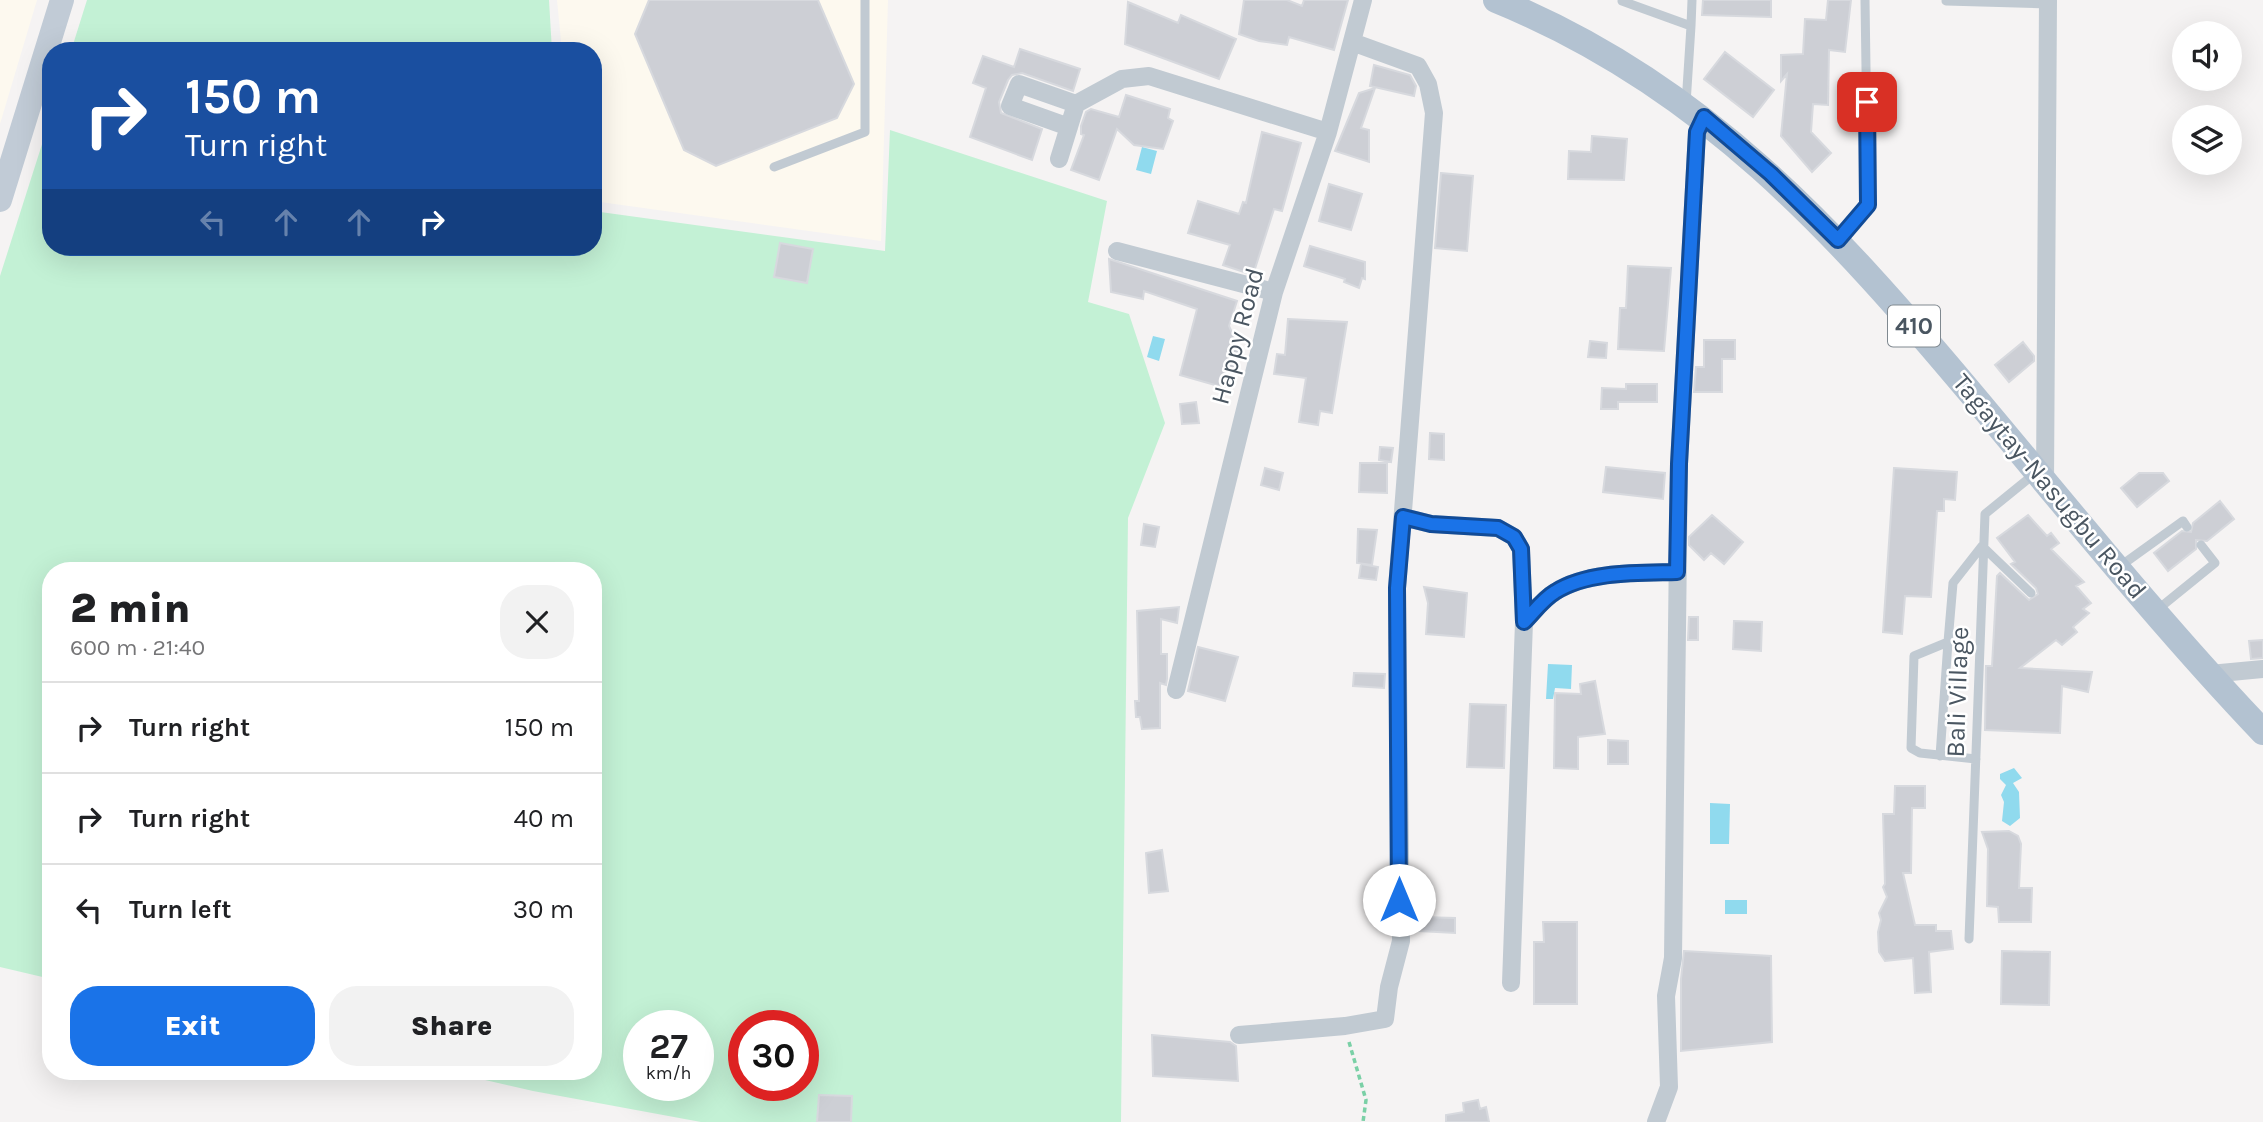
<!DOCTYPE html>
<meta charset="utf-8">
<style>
:root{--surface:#fff;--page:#f2f2f2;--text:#202124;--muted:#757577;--line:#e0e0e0;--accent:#1a73e8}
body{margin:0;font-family:Karla,sans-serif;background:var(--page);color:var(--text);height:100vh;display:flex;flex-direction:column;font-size:26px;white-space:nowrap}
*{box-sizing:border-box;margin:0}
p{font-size:23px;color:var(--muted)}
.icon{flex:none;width:38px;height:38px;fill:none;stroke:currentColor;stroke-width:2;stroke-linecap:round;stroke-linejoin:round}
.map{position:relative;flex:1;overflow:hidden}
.details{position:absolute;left:42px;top:562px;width:560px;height:518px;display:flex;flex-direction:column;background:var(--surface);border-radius:28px;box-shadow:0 7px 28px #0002}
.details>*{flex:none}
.guide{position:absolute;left:42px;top:42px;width:560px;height:214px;border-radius:28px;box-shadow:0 7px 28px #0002;background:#1a4fa0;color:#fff;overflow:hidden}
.controls{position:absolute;left:2172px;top:21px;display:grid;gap:14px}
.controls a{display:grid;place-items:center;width:70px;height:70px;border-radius:50%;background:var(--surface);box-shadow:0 7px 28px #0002;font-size:35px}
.speed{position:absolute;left:623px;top:1010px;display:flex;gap:14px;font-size:35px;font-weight:700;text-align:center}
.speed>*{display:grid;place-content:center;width:91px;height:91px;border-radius:50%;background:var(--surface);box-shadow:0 7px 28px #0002;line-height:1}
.speed small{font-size:18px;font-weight:400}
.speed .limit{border:10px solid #d22;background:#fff;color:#111}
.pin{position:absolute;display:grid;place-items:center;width:60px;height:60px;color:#fff;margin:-30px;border-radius:14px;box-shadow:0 4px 10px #0006}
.me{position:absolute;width:77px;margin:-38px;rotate:0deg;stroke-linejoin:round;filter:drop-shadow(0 0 5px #0008)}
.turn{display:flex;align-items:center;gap:24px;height:147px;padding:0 28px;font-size:32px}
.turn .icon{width:91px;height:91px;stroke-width:2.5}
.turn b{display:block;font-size:49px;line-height:60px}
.lanes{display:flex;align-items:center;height:66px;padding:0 28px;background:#0003;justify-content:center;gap:35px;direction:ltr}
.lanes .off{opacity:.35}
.round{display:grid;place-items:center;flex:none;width:74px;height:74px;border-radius:28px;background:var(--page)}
.overview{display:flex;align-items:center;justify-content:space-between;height:119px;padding:0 28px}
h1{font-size:42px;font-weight:800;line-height:52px}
.cta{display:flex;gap:14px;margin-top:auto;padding:14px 28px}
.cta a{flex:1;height:80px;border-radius:28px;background:var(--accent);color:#fff;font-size:28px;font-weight:800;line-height:80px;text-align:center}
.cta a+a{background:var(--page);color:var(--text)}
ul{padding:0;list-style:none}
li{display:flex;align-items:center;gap:21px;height:91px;padding:0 28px;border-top:2px solid var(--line)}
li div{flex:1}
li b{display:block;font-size:26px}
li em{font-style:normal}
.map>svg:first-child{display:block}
.commercial{fill:#fdf9ef}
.green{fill:#c3f1d5;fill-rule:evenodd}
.water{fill:#90daee}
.building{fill:#cdcfd5;stroke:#d7d9de;stroke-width:2}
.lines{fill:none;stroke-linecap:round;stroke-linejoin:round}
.path{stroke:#7ad0a6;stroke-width:3.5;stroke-dasharray:5 3.5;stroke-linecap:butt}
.lane{stroke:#c1cad2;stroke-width:9}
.street{stroke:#c1cad2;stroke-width:18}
.secondary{stroke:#c1cbd6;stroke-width:24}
.primary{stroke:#b3c2d1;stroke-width:26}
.route-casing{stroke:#114b97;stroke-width:18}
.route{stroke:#1a73e8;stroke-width:12}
.labels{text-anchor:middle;stroke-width:5;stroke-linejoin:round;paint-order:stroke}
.shield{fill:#fff;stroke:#808990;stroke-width:2}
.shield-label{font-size:24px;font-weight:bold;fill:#4a5661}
.street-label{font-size:26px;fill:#4a5661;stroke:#fff}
</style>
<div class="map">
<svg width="2263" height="1122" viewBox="0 0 2263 1122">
<rect width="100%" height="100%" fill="#f5f3f3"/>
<path class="commercial" d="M0 0H37L0 124Z
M557 0H888L881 241 593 201V51H562Z"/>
<path class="green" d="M87 0H549L552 51H71Z
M51 116V247H593V211L885 251 890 130 1107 201 1088 302 1129 314 1165 423 1128 518 1121 1122H701L533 1091 446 1071H593V570H51V979L0 967V276ZM639 1026H698V1085H639ZM744 1026H803V1085H744Z"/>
<path class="water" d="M1142 147 1157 151 1151 174 1136 170Z
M1153 336 1165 339 1159 361 1147 357Z
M1548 664 1572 665 1571 689 1555 688 1553 699H1546Z
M2014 768 2022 778 2013 783 2019 792 2020 818 2010 826 2002 821 2004 802 2001 795 2006 785 2000 779V774Z
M1710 803 1730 804 1729 844H1710Z
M1725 900H1747V914H1725Z"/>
<path class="building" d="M649 0H818L854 84 837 118 716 166 684 150 635 34Z
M1244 0H1287L1302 6 1304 0H1348L1334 50 1289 37 1287 45 1259 41 1239 34Z
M1703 0H1771V17L1702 15Z
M1828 0H1851L1845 52 1829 50 1828 105 1813 104 1811 132 1831 153 1812 172 1781 136 1787 74 1781 81V55L1803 54 1805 19 1826 20Z
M1128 2 1178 23 1181 15 1236 39 1219 79 1125 44Z
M1020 49 1080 69 1073 91 1022 73 1012 75 1008 80 999 102 1001 113 1042 129 1032 160 970 137 986 88 973 83 983 56 1014 67Z
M1725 52 1774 90 1753 117 1704 79Z
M1374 65 1410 75 1416 86 1414 96 1370 86Z
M1375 88 1361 128 1369 130V162L1335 151 1359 93Z
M1126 95 1170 109 1168 118 1173 121 1163 149 1134 145 1117 129 1099 180 1071 170 1084 135 1081 134V126L1086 112 1091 109 1119 117Z
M1262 132 1301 143 1282 211 1274 209 1253 275 1223 265 1230 245 1188 233 1198 201 1239 214 1243 202 1246 203Z
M1592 136 1627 139 1624 180 1568 179 1569 151 1591 152Z
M1441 173 1473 176 1467 251 1435 248Z
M1329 184 1362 194 1351 230 1319 221Z
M780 243 813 249 807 283 774 277Z
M1310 246 1365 262V279L1362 278 1359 288 1344 282 1345 279 1304 266Z
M1109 259 1237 301 1229 326 1240 350 1229 389 1180 375 1197 309 1144 291 1143 299 1111 292Z
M1628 266 1671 268 1664 351 1618 349 1620 308H1626Z
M1288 319 1347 322 1332 413 1320 411 1318 425 1299 422 1306 378 1274 374 1277 354 1285 355Z
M1704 340H1735V359H1722V392H1694L1696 367H1704Z
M1590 341 1607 343 1606 358 1588 357Z
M2023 342 2034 356V361L2009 382 1995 365Z
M1626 384H1657V402H1618V409H1601L1602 388 1626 389Z
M1196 402 1199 423 1182 424 1180 404Z
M1430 433 1444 434V460L1429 459Z
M1380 447 1393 448 1391 462 1379 460Z
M1360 463H1387V493L1359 492Z
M1606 467 1665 473 1663 499 1603 492Z
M1265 468 1283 473 1279 490 1261 485Z
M1894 468 1957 472 1955 500 1944 499V511H1937L1931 597 1905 596 1902 634 1883 632Z
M2139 473H2163L2169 481 2137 507 2121 488Z
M2220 501 2234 519 2207 541 2196 540V549L2168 571 2154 553 2182 531 2191 532 2193 523Z
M1712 515 1743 542 1724 564 1711 553 1704 560 1689 545V537Z
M2028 515 2047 536 2051 533 2059 543 2051 549 2084 582 2076 586 2091 603 2083 609 2089 613 2073 627 2077 632 2062 645 2056 640 2020 668 2092 672 2088 692 2062 686 2060 733 1985 730 1986 666H1992L1997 576 2000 573 2029 600 2038 594 2036 588 2011 564 2015 562 1997 538Z
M1144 524 1159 527 1155 547 1141 545Z
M1358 529 1377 530 1372 565 1357 563Z
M1361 564 1378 567 1376 580 1359 578Z
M1424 587 1467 593 1464 637 1426 634 1428 603Z
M1179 607 1177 623 1161 619V654H1167V679L1166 685 1160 683V728L1142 729 1140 717H1136L1135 701H1139L1137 611Z
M1689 617H1698V640H1688Z
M1734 621 1762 622 1761 651 1733 649Z
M2263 640V658L2251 659 2249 641Z
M1198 647 1238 657 1225 701 1188 691Z
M1354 673 1385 674 1384 688 1353 686Z
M1595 681 1605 734 1578 737V769L1554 768 1555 693 1581 694 1580 684Z
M1470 704 1506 705 1504 768 1467 767Z
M1608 740 1628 741V764H1608Z
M1895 786H1925V808H1912L1911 873H1903L1915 925H1936V931H1951L1953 949 1929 952 1931 992 1915 993 1913 958 1885 961 1879 952 1878 932 1881 920 1879 913 1887 897 1883 887 1885 884 1883 814H1894Z
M2009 831 2018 836 2021 844 2019 888H2032L2031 922H1999L1998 907 1987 906 1988 849 1982 832Z
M1162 850 1168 891 1149 893 1146 853Z
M1420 917 1455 918V933L1419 931Z
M1543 922H1577V1004H1534V942H1544Z
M1684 951 1771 956 1772 1042 1681 1051V979Z
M2002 951 2050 952 2049 1005 2001 1004Z
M1152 1035 1230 1042 1236 1046 1238 1081 1153 1076Z
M819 1095 852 1096 851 1122H817Z
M1478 1100 1480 1109 1486 1107 1489 1122H1446V1115L1464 1112 1463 1103Z"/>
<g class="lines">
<path class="path" d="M1349 1042 1366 1100 1363 1122"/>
<path class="lane" d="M1622 1 1691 26 1686 104
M1946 1 2048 4
M1691 26 1692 0
M774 167 865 132V0
M1838 239 1868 205 1865 0
M2119 567 2183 521 2187 527
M2157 610 2215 563 2201 545
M1940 756 1948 642
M1976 759 1920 753 1911 748 1914 656 1948 642 1953 583 1982 546 2031 593
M1969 939 1985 514 2033 475"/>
<path class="street" d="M1069 127 1010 106 1019 84 1076 104
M1059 159 1076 104 1122 79 1149 76 1328 132
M1117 251 1274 292
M2045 482 2048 0
M1403 517 1431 524 1498 528 1514 537 1521 549 1524 622 1511 983
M1524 622C1534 612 1543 599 1555 592 1588 571 1639 573 1677 572
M2210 674 2263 669
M1176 690 1274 292 1328 132 1363 0
M1239 1035 1345 1026 1385 1019 1389 987 1401 941 1397 588 1434 113 1428 84 1418 66 1352 42
M1656 1122 1669 1087 1666 996 1673 958 1679 464 1697 132 1704 118"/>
<path class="secondary" d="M0 200 62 0"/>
<path class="primary" d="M1496 0C1703 84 1835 231 1975 398 2069 510 2162 626 2263 732"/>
</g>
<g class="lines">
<defs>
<path id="route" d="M1399 900 1397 588 1403 517 1431 524 1498 528 1514 537 1521 549 1524 622C1534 612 1543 599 1555 592 1588 571 1639 573 1677 572L1679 464 1697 132 1704 117 1771 174 1838 240 1868 205 1867 102"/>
</defs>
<use href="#route" class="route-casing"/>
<use href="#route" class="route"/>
</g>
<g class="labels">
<rect class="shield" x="1888" y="305.5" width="52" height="41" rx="5"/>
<g class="shield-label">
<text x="1914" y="334">410</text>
</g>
<g class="street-label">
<text transform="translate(1237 336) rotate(-75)" y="9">Happy Road</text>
<text transform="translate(2050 486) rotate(50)" y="9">Tagaytay-Nasugbu Road</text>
<text transform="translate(1957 692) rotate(-88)" y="9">Bali Village</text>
</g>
</g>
</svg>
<div class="controls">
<a><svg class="icon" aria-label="sound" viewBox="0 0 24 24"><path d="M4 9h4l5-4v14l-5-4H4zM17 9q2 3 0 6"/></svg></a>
<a><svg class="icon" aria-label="layers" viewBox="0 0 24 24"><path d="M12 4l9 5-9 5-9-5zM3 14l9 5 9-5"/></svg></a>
</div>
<div class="speed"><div>27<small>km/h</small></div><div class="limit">30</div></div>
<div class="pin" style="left:1867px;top:102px;background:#d93025"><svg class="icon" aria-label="arrive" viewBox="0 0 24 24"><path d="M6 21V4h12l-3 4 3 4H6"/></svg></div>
<svg class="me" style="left:1399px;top:900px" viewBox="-20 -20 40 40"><circle r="19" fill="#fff"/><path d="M0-13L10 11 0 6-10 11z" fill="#1a73e8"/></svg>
<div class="guide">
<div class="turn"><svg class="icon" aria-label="right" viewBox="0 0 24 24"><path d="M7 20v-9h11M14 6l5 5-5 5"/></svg><div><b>150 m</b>Turn right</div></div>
<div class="lanes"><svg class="icon off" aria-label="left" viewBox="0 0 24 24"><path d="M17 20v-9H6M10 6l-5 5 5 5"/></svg><svg class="icon off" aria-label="ahead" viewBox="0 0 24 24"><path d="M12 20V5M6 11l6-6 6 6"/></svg><svg class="icon off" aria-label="ahead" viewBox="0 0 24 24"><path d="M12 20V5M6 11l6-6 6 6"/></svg><svg class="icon" aria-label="right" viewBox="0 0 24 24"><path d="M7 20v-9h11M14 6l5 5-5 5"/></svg></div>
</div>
<section class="details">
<div class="overview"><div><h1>2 min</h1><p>600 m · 21:40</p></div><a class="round"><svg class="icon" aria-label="close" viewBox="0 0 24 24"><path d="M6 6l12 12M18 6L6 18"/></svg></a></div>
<ul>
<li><svg class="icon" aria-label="right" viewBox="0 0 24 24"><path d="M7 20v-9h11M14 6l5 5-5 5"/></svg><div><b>Turn right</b></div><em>150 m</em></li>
<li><svg class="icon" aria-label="right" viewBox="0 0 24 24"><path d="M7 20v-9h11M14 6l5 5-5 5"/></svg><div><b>Turn right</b></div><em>40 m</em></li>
<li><svg class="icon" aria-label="left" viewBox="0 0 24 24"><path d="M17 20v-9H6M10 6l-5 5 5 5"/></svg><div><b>Turn left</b></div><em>30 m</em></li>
</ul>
<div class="cta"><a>Exit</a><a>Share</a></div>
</section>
</div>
